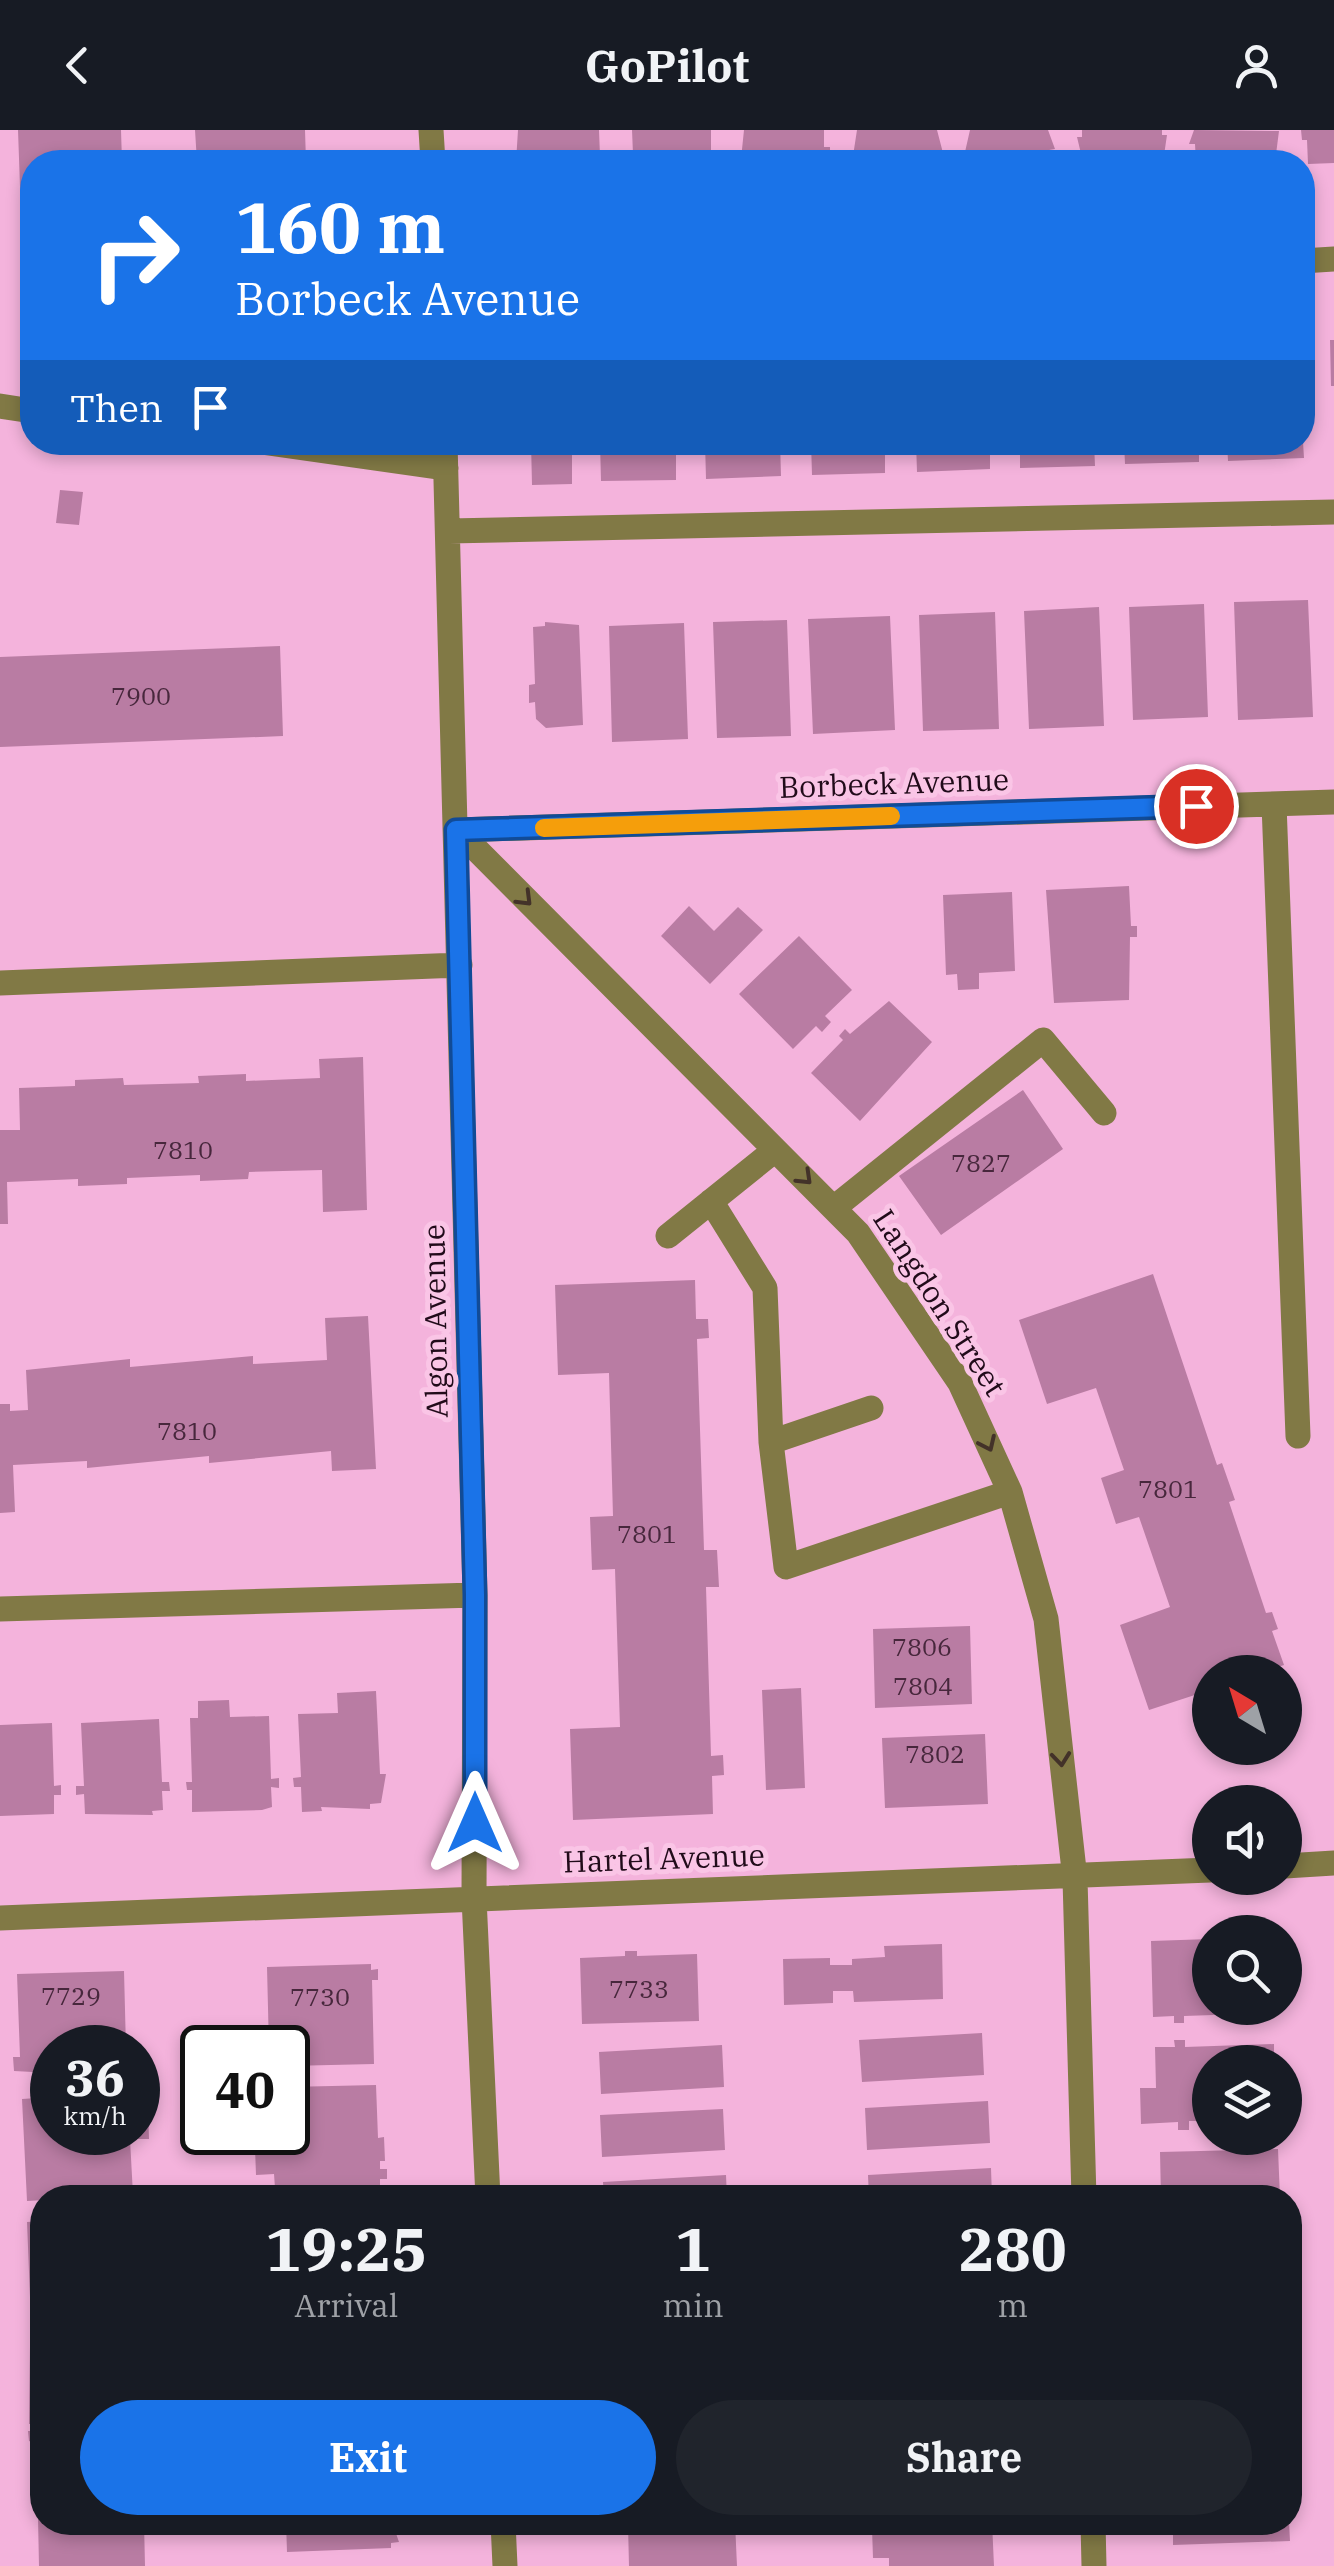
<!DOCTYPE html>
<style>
:root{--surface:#171b24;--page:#20242c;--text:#f1f3f6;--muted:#9ea1a6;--accent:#1a73e8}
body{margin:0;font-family:"IBM Plex Serif",serif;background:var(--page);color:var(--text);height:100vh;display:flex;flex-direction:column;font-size:38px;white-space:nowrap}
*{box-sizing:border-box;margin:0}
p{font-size:32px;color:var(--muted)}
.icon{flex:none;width:55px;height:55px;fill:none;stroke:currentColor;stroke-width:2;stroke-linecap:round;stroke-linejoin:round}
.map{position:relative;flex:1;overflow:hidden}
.side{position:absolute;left:30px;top:2055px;width:1272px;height:350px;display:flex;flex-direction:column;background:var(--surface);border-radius:40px;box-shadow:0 5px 15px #0003}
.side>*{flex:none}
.top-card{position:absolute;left:20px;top:20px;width:1295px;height:305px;border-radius:40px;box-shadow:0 5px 15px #0003;background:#1a73e8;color:#fff;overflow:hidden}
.needle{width:65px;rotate:322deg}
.fabs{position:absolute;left:1192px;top:1525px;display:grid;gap:20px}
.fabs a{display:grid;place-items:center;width:110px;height:110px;border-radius:50%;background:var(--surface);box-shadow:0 5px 15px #0003;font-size:50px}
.speed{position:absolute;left:30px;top:1895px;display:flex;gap:20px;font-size:50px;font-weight:700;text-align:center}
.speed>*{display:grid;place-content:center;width:130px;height:130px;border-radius:50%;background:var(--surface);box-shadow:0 5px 15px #0003;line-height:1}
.speed small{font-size:25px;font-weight:400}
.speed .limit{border:5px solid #111;border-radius:15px;background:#fff;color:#111}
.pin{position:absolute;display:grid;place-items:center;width:85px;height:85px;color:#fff;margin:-42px;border:5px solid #fff;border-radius:50%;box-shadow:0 2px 10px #0007}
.me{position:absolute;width:110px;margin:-55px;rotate:0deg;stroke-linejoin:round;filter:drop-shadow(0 0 8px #0008)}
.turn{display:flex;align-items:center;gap:35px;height:210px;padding:0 50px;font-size:45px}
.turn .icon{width:130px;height:130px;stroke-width:2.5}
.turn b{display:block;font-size:70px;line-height:85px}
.then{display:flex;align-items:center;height:95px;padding:0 50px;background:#0003;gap:20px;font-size:38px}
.eta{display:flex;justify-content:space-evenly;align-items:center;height:170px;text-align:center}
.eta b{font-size:60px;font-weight:700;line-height:70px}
.action{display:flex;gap:20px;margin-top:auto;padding:20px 50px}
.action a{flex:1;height:115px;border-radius:60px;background:var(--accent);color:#fff;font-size:40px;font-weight:700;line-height:115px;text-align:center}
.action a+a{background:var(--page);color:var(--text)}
header{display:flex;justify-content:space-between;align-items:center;height:130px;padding:0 50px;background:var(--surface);font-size:45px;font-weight:700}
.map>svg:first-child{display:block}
.building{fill:#b97ca3}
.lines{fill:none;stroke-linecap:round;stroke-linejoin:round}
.minor{stroke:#817945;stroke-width:25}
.oneway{stroke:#433229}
.route-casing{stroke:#114b97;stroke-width:25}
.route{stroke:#1a73e8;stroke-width:18}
.slow{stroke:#f59e0b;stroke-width:18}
.labels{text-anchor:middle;stroke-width:10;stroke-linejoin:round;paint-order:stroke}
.number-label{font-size:25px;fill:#47273c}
.street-label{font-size:30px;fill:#210b1a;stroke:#fac5e6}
</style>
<header><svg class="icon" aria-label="back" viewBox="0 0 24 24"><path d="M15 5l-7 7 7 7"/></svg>GoPilot<svg class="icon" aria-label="person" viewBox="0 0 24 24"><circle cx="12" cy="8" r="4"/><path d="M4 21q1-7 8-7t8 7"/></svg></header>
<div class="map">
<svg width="1334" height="2436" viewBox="0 0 1334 2436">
<rect width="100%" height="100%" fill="#f4b3dc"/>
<path class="building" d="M18 0H121L122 32H32V84L21 85Z
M195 0H305L306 32H197Z
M518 0H599L600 26 607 25V32H516Z
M632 0H711V21H717V31L628 32V25L633 24Z
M744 0H824V17H830V26L825 27V32H746L741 29Z
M857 0H937L943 23H938L939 32H858V26H853Z
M970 0H1048L1055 19 1049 20 1050 32H972V22H965Z
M1082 0H1162V5H1167L1163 32H1083L1077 7H1082Z
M1194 0 1279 1 1275 32H1196L1195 14H1189Z
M1301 0H1334V33L1308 34 1307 10H1302Z
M1330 210H1334V256H1331Z
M531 312H572V354L532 355Z
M600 312H676V350L601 351Z
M705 312H780L781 346 706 349Z
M811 312H885V343L812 345Z
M916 312H990V339L917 342Z
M1020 312H1094L1095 336 1020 338Z
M1124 312H1199V332L1125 334Z
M1227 312H1303L1304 328 1228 331Z
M60 360 83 362 79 395 56 393Z
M1308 470 1313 587 1238 590 1234 472Z
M1204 474 1208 587 1133 590 1129 477Z
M1099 477 1104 596 1029 599 1024 481Z
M995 482 999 599 923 601 919 485Z
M890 486 895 600 813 604 808 489Z
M787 490 791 606 717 608 713 492Z
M545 492 579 495 583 595 546 598 536 589 535 572 529 573V555L535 554 533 497 545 496Z
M684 493 688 609 612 612 609 496Z
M280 516 283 606 0 617V527Z
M1129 756 1131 796H1137V807H1130L1129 870 1054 873 1046 760Z
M1012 762 1015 841 979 843V859L958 860 957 844 946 845 943 765Z
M689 776 714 801 738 777 763 800 710 854 661 806Z
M799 806 852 860 825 886 831 892 822 902 816 896 793 919 739 864Z
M889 871 932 912 860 991 811 943 843 910 839 906 845 899 850 904Z
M363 927 367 1080 323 1082 322 1040 249 1042 248 1049 200 1051V1045L127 1048V1054L78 1056V1049L7 1052 8 1094H0V1000H20L19 958 75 956V950L123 948 124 955 199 953 198 946 246 944V951L320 948 319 929Z
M1023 960 1063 1019 941 1105 899 1046Z
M1153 1144 1217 1335 1222 1333 1235 1370 1229 1372 1266 1483 1272 1482 1278 1499 1272 1501 1284 1535 1262 1542H1210V1560L1149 1580 1120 1495 1170 1477 1139 1387 1116 1394 1101 1348 1124 1340 1096 1258 1047 1274 1019 1190Z
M695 1150 696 1189H708L709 1208 697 1209 704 1420H717L719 1457H706L711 1626 723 1625 724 1645 712 1646 713 1684 573 1690 570 1599 620 1597 615 1439 592 1440 590 1387 613 1386 609 1243 558 1245 555 1155Z
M368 1186 376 1339 332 1341 331 1321 209 1333V1326L87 1338V1331L13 1335 15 1382 0 1383V1274H10V1281L28 1280 26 1240 130 1229V1237L253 1226V1234L327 1230 325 1188Z
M970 1496 972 1574 875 1578 873 1499Z
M801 1558 805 1658 766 1660 762 1560Z
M376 1561 380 1644H386L381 1673 370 1674V1679L321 1677 322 1681 302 1682 301 1657H294L293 1648 301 1647 298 1584 338 1583 337 1563Z
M229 1570 230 1587 269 1586 271 1649 279 1648V1658L271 1657 272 1677 262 1680 192 1682V1660H187L186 1652H192L190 1588H198V1571Z
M159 1589 162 1652H169L170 1661H162L163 1680 152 1681 153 1685 85 1684 84 1664 76 1665V1656H84L81 1593Z
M52 1593 54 1656 61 1655V1665H54V1684L0 1686V1595Z
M985 1604 988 1674 885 1678 882 1608Z
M1210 1809V1878H1271V1883L1184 1886V1893H1174V1886L1153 1887 1151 1811Z
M942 1814 943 1869 854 1872 853 1861H833V1873L784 1875 783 1829 830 1828V1835H852V1829L885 1827 884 1816Z
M625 1821H637V1826L697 1824 699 1891 582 1894 580 1828 625 1826Z
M371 1834V1840L378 1839V1850H372L374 1934 288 1936V1918H269L267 1837Z
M124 1841 126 1918H52V1943L14 1941 13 1927H20L17 1844Z
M982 1903 984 1945 862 1952 859 1910Z
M1174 1910H1185V1917L1274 1914V1932H1210V1991H1189V2000H1178V1992L1141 1994 1140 1958H1156L1155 1917H1175Z
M722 1915 724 1957 601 1964 599 1922Z
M376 1955 378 2008 384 2007 385 2031H380V2039H387V2049H380V2055L275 2058 274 2044 256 2045 255 2018 273 2017V2002H288V1957Z
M52 1967V2002H138V1978L148 1977 149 2009H130L133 2065 27 2071 22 1969Z
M988 1971 990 2013 867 2020 865 1978Z
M723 1979 725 2020 602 2027 600 1985Z
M1278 2019 1280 2068H1161L1160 2022Z
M991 2038 992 2068H869L868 2045Z
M726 2045 727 2068H604L603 2052Z
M42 2091V2191L31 2192 27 2092Z
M30 2216H42V2316L29 2311 28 2301H35V2294H29Z
M37 2339H42V2392H144L145 2436H39Z
M286 2392H392L399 2412 391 2413V2418L287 2422Z
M676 2392H735L737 2436H629L628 2394Z
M887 2392H992L994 2436H889V2428H873L872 2398 887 2397Z
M1173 2392H1289L1290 2411 1173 2415Z"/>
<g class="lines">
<path class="minor" d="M431 0 433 32
M1302 131 1334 129
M0 276 32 281
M263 312 446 338
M445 312 475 1465 474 1768 488 2068
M449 401 1334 382
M1274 674 1298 1306
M457 700 858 1103 960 1253 1010 1362 1046 1489 1075 1749 1084 2068
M457 700 1334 672
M0 853 460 835
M711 1071 765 1158 771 1312 786 1437 1010 1362
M835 1077 1043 910 1104 983
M668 1106 775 1020
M771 1312 871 1278
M0 1479 475 1465
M1285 1736 1334 1733
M0 1788 1210 1740
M503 2392 505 2436
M1093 2392 1094 2436"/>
</g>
<defs><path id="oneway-chevron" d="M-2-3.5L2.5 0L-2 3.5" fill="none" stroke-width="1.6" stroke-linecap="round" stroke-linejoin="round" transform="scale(2.5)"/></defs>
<g class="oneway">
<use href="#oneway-chevron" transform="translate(525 769) rotate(45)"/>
<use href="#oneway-chevron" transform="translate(805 1048) rotate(44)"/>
<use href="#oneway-chevron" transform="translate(988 1314) rotate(65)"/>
<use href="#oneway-chevron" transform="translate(1061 1629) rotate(84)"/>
</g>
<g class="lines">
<defs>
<path id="route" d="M475 1693V1465L456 700 1196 676"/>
</defs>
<use href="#route" class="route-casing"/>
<use href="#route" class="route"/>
<path class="slow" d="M544 698 891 686"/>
</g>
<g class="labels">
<g class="number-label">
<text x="141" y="575">7900</text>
<text x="183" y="1029">7810</text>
<text x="981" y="1042">7827</text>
<text x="187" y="1310">7810</text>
<text x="1168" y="1368">7801</text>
<text x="647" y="1413">7801</text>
<text x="922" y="1526">7806</text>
<text x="923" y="1565">7804</text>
<text x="935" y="1633">7802</text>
<text x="639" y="1868">7733</text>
<text x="71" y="1875">7729</text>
<text x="320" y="1876">7730</text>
</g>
<g class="street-label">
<text transform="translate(894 654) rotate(-2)" y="10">Borbeck Avenue</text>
<text transform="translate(939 1173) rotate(57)" y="10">Langdon Street</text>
<text transform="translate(436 1191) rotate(-91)" y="10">Algon Avenue</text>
<text transform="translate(664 1729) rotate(-2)" y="10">Hartel Avenue</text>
</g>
</g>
</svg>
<div class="fabs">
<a><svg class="needle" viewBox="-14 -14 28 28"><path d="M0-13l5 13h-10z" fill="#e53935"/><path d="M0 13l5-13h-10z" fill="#9ea1a6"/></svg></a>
<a><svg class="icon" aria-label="sound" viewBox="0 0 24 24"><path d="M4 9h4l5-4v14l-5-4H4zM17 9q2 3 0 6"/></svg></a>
<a><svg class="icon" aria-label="search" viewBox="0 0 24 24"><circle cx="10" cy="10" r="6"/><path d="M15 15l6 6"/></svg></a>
<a><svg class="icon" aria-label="layers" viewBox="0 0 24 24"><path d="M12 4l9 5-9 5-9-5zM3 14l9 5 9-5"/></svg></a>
</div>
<div class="speed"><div>36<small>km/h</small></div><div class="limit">40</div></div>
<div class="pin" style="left:1196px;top:676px;background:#d93025"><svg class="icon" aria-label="arrive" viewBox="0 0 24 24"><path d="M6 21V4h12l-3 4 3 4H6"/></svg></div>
<svg class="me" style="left:475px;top:1693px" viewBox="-20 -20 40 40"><path d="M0-17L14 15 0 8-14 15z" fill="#1a73e8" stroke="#fff" stroke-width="4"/></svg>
<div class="top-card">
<div class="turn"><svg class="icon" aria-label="right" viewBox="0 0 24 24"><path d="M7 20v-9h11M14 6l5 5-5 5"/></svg><div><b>160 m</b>Borbeck Avenue</div></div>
<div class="then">Then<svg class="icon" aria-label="arrive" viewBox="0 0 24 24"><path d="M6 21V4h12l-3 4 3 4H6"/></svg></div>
</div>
<section class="side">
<div class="eta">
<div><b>19:25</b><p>Arrival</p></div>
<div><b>1</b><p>min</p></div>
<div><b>280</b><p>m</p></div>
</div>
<div class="action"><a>Exit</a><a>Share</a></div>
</section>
</div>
